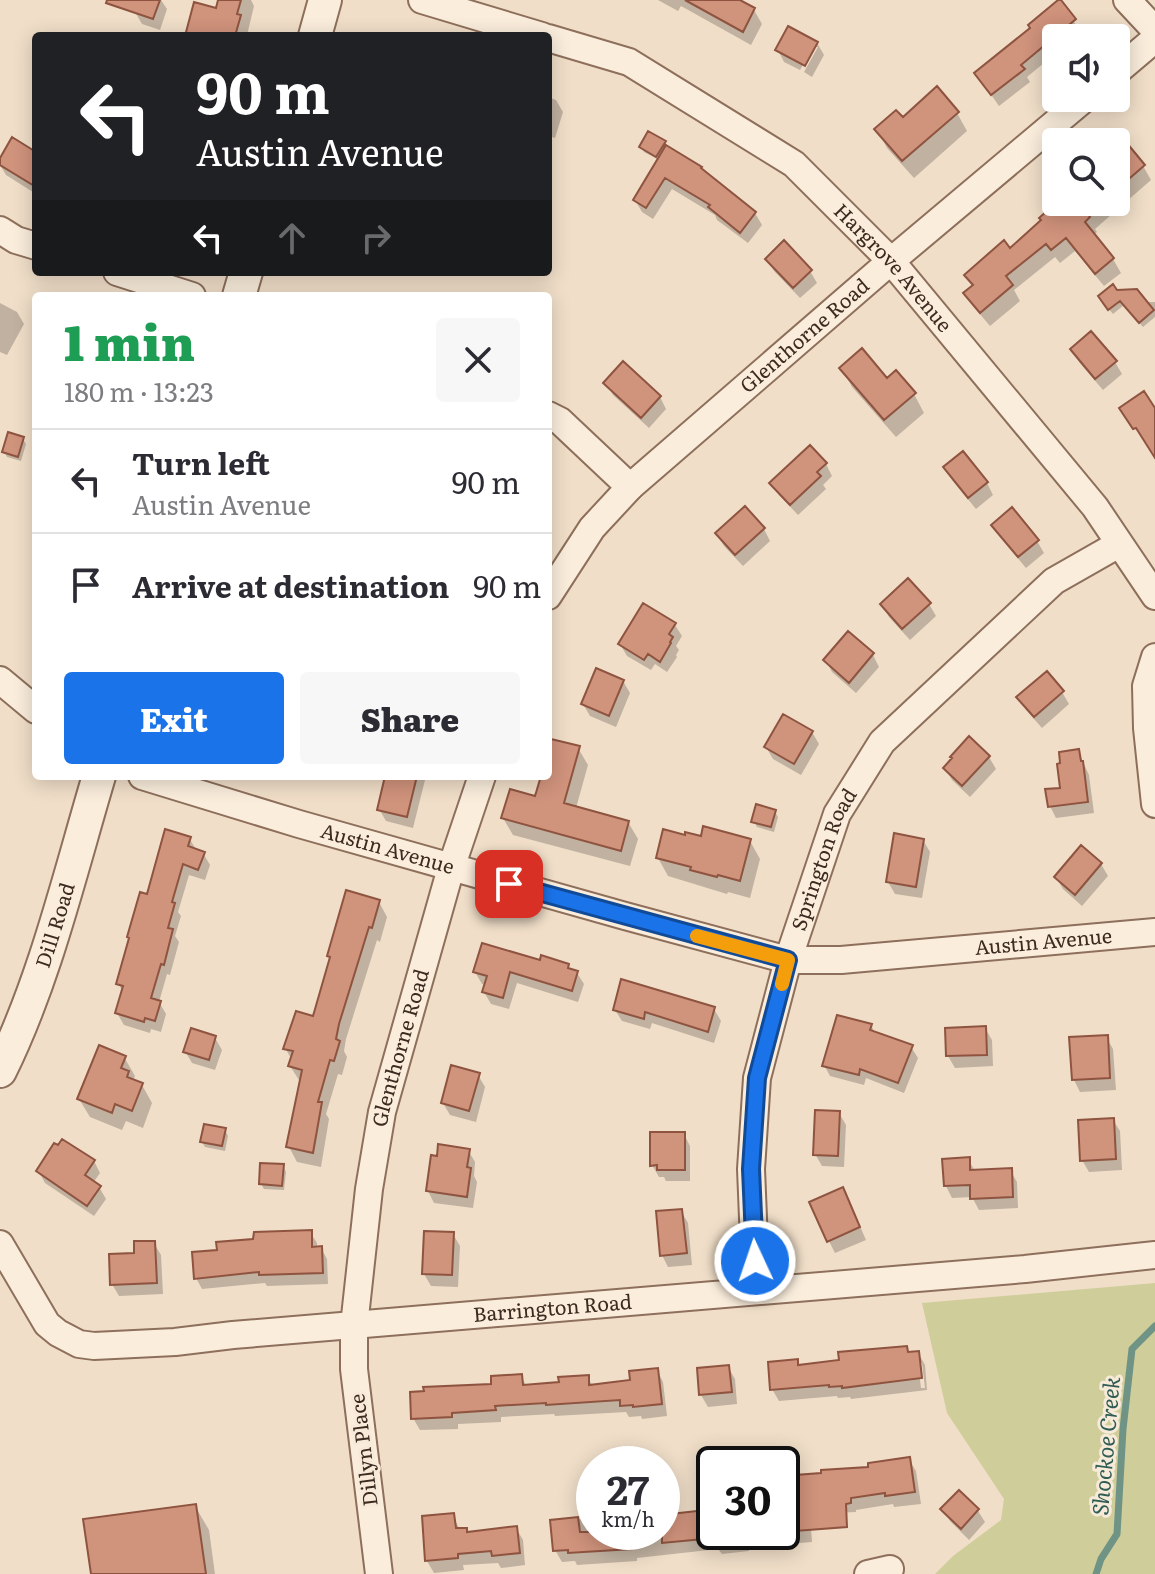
<!DOCTYPE html>
<meta charset="utf-8">
<style>
:root{--surface:#fff;--page:#f7f7f7;--text:#2b2b33;--muted:#7c7c81;--line:#e1e1e2;--accent:#1a73e8}
body{margin:0;font-family:Literata,serif;background:var(--page);color:var(--text);height:100vh;display:flex;flex-direction:column;font-size:30px;white-space:nowrap}
*{box-sizing:border-box;margin:0}
p{font-size:26px;color:var(--muted)}
.icon{flex:none;width:44px;height:44px;fill:none;stroke:currentColor;stroke-width:2;stroke-linecap:round;stroke-linejoin:round}
.map{position:relative;flex:1;overflow:hidden}
.sheet{position:absolute;left:32px;top:292px;width:520px;height:488px;display:flex;flex-direction:column;background:var(--surface);border-radius:8px;box-shadow:0 4px 20px #0003}
.sheet>*{flex:none}
.banner{position:absolute;left:32px;top:32px;width:520px;height:244px;border-radius:8px;box-shadow:0 4px 20px #0003;background:#202124;color:#fff;overflow:hidden}
.buttons{position:absolute;left:1042px;top:24px;display:grid;gap:16px}
.buttons a{display:grid;place-items:center;width:88px;height:88px;border-radius:8px;background:var(--surface);box-shadow:0 4px 20px #0003;font-size:40px}
.speed{position:absolute;left:576px;top:1446px;display:flex;gap:16px;font-size:40px;font-weight:700;text-align:center}
.speed>*{display:grid;place-content:center;width:104px;height:104px;border-radius:50%;background:var(--surface);box-shadow:0 4px 20px #0003;line-height:1}
.speed small{font-size:20px;font-weight:400}
.speed .limit{border:4px solid #111;border-radius:12px;background:#fff;color:#111}
.pin{position:absolute;display:grid;place-items:center;width:68px;height:68px;color:#fff;margin:-34px;border-radius:16px;box-shadow:0 4px 12px #0006}
.me{position:absolute;width:88px;margin:-44px;rotate:357deg;stroke-linejoin:round;filter:drop-shadow(0 0 6px #0008)}
.turn{display:flex;align-items:center;gap:28px;height:168px;padding:0 32px;font-size:36px}
.turn .icon{width:104px;height:104px;stroke-width:2.5}
.turn b{display:block;font-size:56px;line-height:68px}
.lanes{display:flex;align-items:center;height:76px;padding:0 32px;background:#0003;justify-content:center;gap:40px;direction:ltr}
.lanes .off{opacity:.35}
.round{display:grid;place-items:center;flex:none;width:84px;height:84px;border-radius:8px;background:var(--page)}
.headline{display:flex;align-items:center;justify-content:space-between;height:136px;padding:0 32px}
h1{font-size:48px;font-weight:800;line-height:60px;color:#1e9e55}
.action{display:flex;gap:16px;margin-top:auto;padding:16px 32px}
.action a{flex:1;height:92px;border-radius:8px;background:var(--accent);color:#fff;font-size:32px;font-weight:800;line-height:92px;text-align:center}
.action a+a{background:var(--page);color:var(--text)}
ul{padding:0;list-style:none}
li{display:flex;align-items:center;gap:24px;height:104px;padding:0 32px;border-top:2px solid var(--line)}
li div{flex:1}
li b{display:block;font-size:30px}
li em{font-style:normal}
.map>svg:first-child{display:block}
.green{fill:#cfce9a}
.shadow{fill:#0003;fill-rule:evenodd}
.lines{fill:none;stroke-linecap:round;stroke-linejoin:round}
.stream{stroke:#6f9385;stroke-width:7}
.building{fill:#d0937c;stroke:#8e5440;stroke-width:2}
.minor-casing{stroke:#8d6f5b;stroke-width:30}
.tertiary-casing{stroke:#8d6f5b;stroke-width:36}
.minor{stroke:#faeddc;stroke-width:26}
.tertiary{stroke:#faeddc;stroke-width:32}
.route-casing{stroke:#114b97;stroke-width:20}
.route{stroke:#1a73e8;stroke-width:14}
.slow{stroke:#f59e0b;stroke-width:14}
.labels{text-anchor:middle;stroke-width:6;stroke-linejoin:round;paint-order:stroke}
.street-label{font-size:20px;fill:#3d2a20;stroke:#f7ead8}
.water-label{font-size:22px;font-style:italic;fill:#2f5d54;stroke:#f7ead8}
</style>
<div class="map">
<svg width="1155" height="1574" viewBox="0 0 1155 1574">
<rect width="100%" height="100%" fill="#f0dec8"/>
<path class="green" d="M1155 1283V1574H935L953 1556 1001 1520 1004 1499 947 1413 922 1303Z"/>
<path class="shadow" d="M139 0H161L167 9 160 30 142 24 135 12Z
M221 0H251L254 6 248 31 250 36H187L218 11Z
M658 0H736L754 10 762 24 751 45 681 6 678 11Z
M1059 1 1081 32 1074 38H1056V53L1027 77 1030 82 999 106 976 73 1032 29Z
M817 43 824 55 812 77 804 72 818 47H813L800 70 784 62 778 50Z
M548 97 556 100 563 112 555 138 549 136 548 139Z
M957 113 967 131 914 178 887 148 877 129 902 120Z
M664 142 668 148 755 213 762 225 748 243 717 220 715 215 672 189 653 219 642 212 635 200 659 160 644 152 641 147Z
M1116 153 1143 166 1151 180 1095 229 1097 232 1093 235 1113 259 1121 273 1104 286 1075 251 1060 263 1055 257 1014 290 1020 301 990 326 974 307 966 293 973 287 967 275 1010 250 1060 202H1116Z
M36 154V194L6 175 0 165V161Z
M767 259 810 271 817 283 800 298 774 271Z
M1116 292 1142 302H1155V317L1143 327 1124 305 1113 314 1103 302Z
M0 303 17 312 24 324 7 355 0 352Z
M1072 350 1115 362 1122 374 1103 390 1079 362Z
M842 368 887 381 914 394 924 413 896 437 852 387Z
M606 383 660 397 666 409 649 428 613 395Z
M23 439 26 444 21 461 7 457 4 451Z
M826 464 832 476 823 485 826 489 798 515 779 495 772 483Z
M945 468 987 483 993 495 976 509 952 480Z
M994 525 1037 541 1044 553 1026 568 1000 537Z
M764 529 770 541 743 566 724 546 717 534Z
M929 604 936 616 910 640 889 617 882 605Z
M36 623V644L32 636Z
M675 625 682 636 676 646 679 650 676 655 677 657 667 672 655 664 651 670 627 656 620 644Z
M849 634 873 655 879 667 856 693 832 672 826 660Z
M36 649V669L32 662Z
M623 681 630 693 616 727 590 716 583 704Z
M1062 692 1069 704 1042 728 1026 710 1019 698Z
M812 732 819 744 801 775 773 759 766 747Z
M578 748 588 765 576 808 628 822 638 839 630 866 513 835 503 818 537 798 543 776H548V757Z
M1078 751 1089 775 1094 813 1056 818 1050 806 1062 789Z
M989 757 996 769 970 797 952 780 945 768Z
M388 776H422L425 780 413 828 386 821 379 809Z
M775 812 778 817 774 832 757 827 754 821Z
M189 838 197 851 203 853 210 865 205 880 189 875 178 912 181 916 175 936 179 942 170 975 167 974 159 1002 166 1014 161 1032 151 1029 150 1033 124 1025 117 1013 123 992 118 983 148 897Z
M702 838 750 841 760 859 750 898 728 892 727 894 668 876 658 858Z
M923 840 930 852 922 898 895 894 888 882Z
M1101 864 1108 876 1082 906 1063 889 1056 877Z
M379 902 387 917 380 942 377 940 346 1039 344 1051 347 1057 342 1075 338 1074 326 1114 329 1119 321 1167 297 1162 289 1147 302 1081 299 1080 290 1066 292 1060 285 1048 314 1019Z
M541 963 568 966 571 971 577 973 584 984 578 1002 517 983 509 1009 491 1004 484 992 486 985 482 984 475 972Z
M714 1009 721 1021 714 1043 652 1023 650 1029 622 1021 615 1010Z
M871 1025 876 1035 911 1047 918 1058 904 1093 866 1078 864 1085 830 1076 824 1065Z
M985 1028 992 1040 993 1066 955 1068 948 1056Z
M1106 1037 1113 1049 1116 1090 1080 1092 1074 1080Z
M215 1038 222 1050 215 1070 192 1063 185 1051Z
M124 1057 135 1076 133 1081 142 1085 152 1103 143 1128 126 1121 122 1130 90 1117 79 1099Z
M478 1075 485 1087 476 1122 450 1115 443 1103Z
M839 1113 846 1125 844 1167 822 1166 815 1154Z
M1113 1120 1120 1131 1122 1170 1089 1172 1082 1160Z
M225 1130 228 1136 225 1151 205 1147 202 1142Z
M684 1134 690 1146V1181H666L664 1177H659L652 1165Z
M468 1150 475 1162 474 1176 477 1182 473 1208 434 1203 428 1191Z
M968 1159 975 1171 1010 1170 1017 1182 1018 1208 979 1210 972 1197 952 1198 946 1186Z
M94 1161 100 1173 93 1183 99 1187 106 1199 94 1216 45 1183 39 1172Z
M283 1166 286 1172 284 1190 264 1189 261 1184Z
M849 1201 866 1240 835 1253 829 1241Z
M681 1211 688 1223 692 1265 668 1267 662 1255Z
M310 1232 317 1243V1248H321L327 1259 328 1284 267 1286 265 1283 202 1289 196 1278 219 1252Z
M453 1234 460 1246 458 1287 431 1286 424 1274Z
M154 1243 161 1255 163 1294 119 1296 112 1284 136 1255Z
M918 1353 925 1365 927 1390 851 1399 850 1397 838 1398 837 1396 779 1401 772 1389 797 1362 799 1366ZM918 1363H922L925 1388H921Z
M728 1367 735 1379 737 1404 708 1407 701 1395Z
M657 1370 663 1382 667 1416 642 1419 641 1416 629 1417 626 1412 555 1416 554 1414 501 1417V1422L458 1424V1429L420 1430 413 1418 521 1376 527 1387 561 1384 587 1377 593 1386 632 1381Z
M909 1460 916 1471 921 1504 894 1507 893 1504 856 1510V1512L810 1514 812 1542 749 1547V1551L722 1554 718 1549 637 1558V1561L577 1565 575 1561 562 1562 555 1550 552 1522 594 1518V1532H662V1517L712 1511 709 1484 714 1483V1532H782V1478L871 1469Z
M959 1493 978 1511 985 1522 969 1540 950 1521 943 1510Z
M195 1506 209 1530 215 1574H90L92 1569Z
M453 1516 460 1530H466L468 1534 516 1528 523 1540 525 1565 501 1568 498 1563 463 1565 464 1570 434 1573 427 1561Z"/>
<g class="lines">
<path class="stream" d="M1096 1574 1101 1559 1117 1534 1123 1429 1132 1349 1155 1326"/>
</g>
<path class="building" d="M107 0H160L153 19 106 3Z
M218 0H241L237 14 241 15 235 36H185L194 2 216 8Z
M685 0H740L755 8 743 32Z
M1058 0H1061L1076 19 1021 65 1025 69 991 95 974 73 1030 28 1028 25Z
M788 26 818 42 805 66 775 50Z
M937 86 959 112 902 161 874 129 896 110 903 117Z
M648 131 666 141 656 157 639 147Z
M12 137 36 152V187L0 165V158Z
M1126 142 1145 165 1116 190V150Z
M666 145 702 167 701 168 756 212 740 233 708 207 710 205 665 178 646 208 633 200Z
M1057 202H1078L1090 217 1085 222 1114 258 1095 274 1066 238 1051 250 1046 244 1006 276 1013 285 980 313 963 293 973 285 964 275 1004 240 1010 248 1041 220 1039 218Z
M784 240 812 270 793 288 765 259Z
M1113 284 1117 290 1137 289 1154 310 1139 323 1120 301 1108 310 1098 296Z
M1091 331 1117 361 1095 379 1070 349Z
M862 348 887 378 896 370 916 393 884 420 839 368Z
M623 361 661 396 641 418 603 383Z
M1144 391 1155 408V458L1136 428 1133 429 1119 408Z
M8 432 24 437 18 457 2 452Z
M810 445 827 463 817 472 821 476 790 505 769 483Z
M963 451 988 482 968 498 943 467Z
M745 506 765 528 735 555 715 533Z
M1012 507 1039 540 1018 557 991 525Z
M908 578 931 603 902 629 880 604Z
M643 603 676 623 669 634 673 637 670 642 671 643 660 662 648 654 644 660 618 644Z
M848 631 874 653 849 683 823 660Z
M596 668 624 680 609 716 581 704Z
M1047 671 1064 691 1034 717 1016 697Z
M783 714 813 731 794 764 764 747Z
M969 736 990 756 962 786 943 768 952 758 950 757Z
M551 739 580 746 564 803 629 821 621 851 501 818 510 789 535 796 541 776H548V749Z
M1079 749 1081 761H1083L1088 802 1048 807 1045 789 1060 788 1057 764 1060 763 1059 752Z
M385 776H417L407 817 377 810Z
M756 804 776 810 771 827 751 822Z
M703 826 751 839 740 881 718 875 717 877 690 870 691 867 656 858 663 829 685 835V832L701 836Z
M165 829 191 837 188 846 205 852 198 870 183 864 172 902 175 903 168 928 173 929 164 965 161 964 151 998 161 1001 155 1021 145 1018 144 1022 115 1013 123 986 116 984 129 938 127 937 140 892 147 894Z
M894 833 924 839 916 887 886 882Z
M1081 845 1102 863 1075 895 1054 877Z
M346 890 380 900 372 928 369 927 339 1024 336 1039 340 1041 334 1061 330 1060 318 1102H322L313 1153 286 1147 302 1070 288 1066 293 1051 283 1049 296 1011 313 1016 330 957 327 956Z
M482 943 540 960 541 955 569 964 568 968 578 971 572 991 510 972 503 998 482 992 487 976 473 972Z
M621 979 715 1007 708 1032 645 1012 644 1019 613 1010Z
M837 1015 872 1024 870 1030 913 1045 898 1083 860 1069 859 1075 822 1066Z
M986 1026 987 1055 946 1056 945 1028Z
M191 1028 216 1036 209 1060 183 1052Z
M1108 1035 1110 1078 1072 1080 1069 1037Z
M99 1045 126 1056 121 1068 129 1071 127 1077 143 1083 132 1111 115 1104 112 1113 77 1099Z
M451 1065 480 1073 469 1111 441 1103Z
M815 1110 840 1111 838 1156 813 1155Z
M1114 1118 1116 1159 1080 1161 1078 1120Z
M204 1124 226 1128 222 1146 200 1142Z
M650 1132H685V1170H657V1165L650 1166Z
M62 1139 95 1160 85 1175 101 1186 87 1206 36 1171 54 1143 58 1145Z
M438 1144 470 1149 467 1167 471 1168 467 1197 426 1191 431 1155 437 1156Z
M970 1157V1170L1012 1168 1013 1197 970 1199V1185L944 1186 942 1159Z
M260 1163 284 1164 282 1186 259 1184Z
M843 1187 860 1227 827 1242 809 1202Z
M682 1209 687 1253 660 1256 656 1211Z
M312 1230V1247L322 1246 323 1273 259 1275V1272L194 1279 192 1252 217 1250 216 1242 253 1239 254 1232Z
M424 1231 454 1232 452 1275 422 1274Z
M134 1241H155L157 1283 110 1285 109 1254 134 1253Z
M907 1346 908 1352 919 1351 922 1378 842 1388V1386L829 1387V1385L770 1390 768 1362 798 1359V1365L839 1360 838 1352Z
M729 1365 732 1392 699 1395 697 1368Z
M658 1368 662 1404 633 1407V1405L620 1406V1400L546 1405V1403L495 1406 496 1410 452 1413V1417L411 1419 410 1392 424 1391 423 1387 491 1384V1376L522 1374 523 1385 559 1382 558 1377 589 1375V1385L630 1380 629 1371Z
M910 1457 915 1492 885 1496V1493L851 1498V1503L846 1504 847 1527 782 1532V1476L821 1473V1470L868 1467V1463Z
M959 1490 979 1509 961 1529 940 1509Z
M196 1504 206 1574H91L83 1519Z
M714 1509V1538L662 1543V1515Z
M454 1513 456 1528H467V1532L517 1526 520 1553 492 1556 491 1551 458 1554V1558L425 1561 422 1516Z
M578 1517 580 1532H630L632 1549 568 1553V1550L553 1551 550 1520Z"/>
<g class="lines">
<defs>
<g id="minor">
<path d="M422 0 542 36"/>
<path d="M1127 0 1155 30"/>
<path id="s1" d="M548 38 629 62 794 164 891 261 1095 507 1155 596"/>
<path d="M1116 72 1155 39"/>
<path d="M0 230 16 240 36 246"/>
<path d="M117 272 192 296"/>
<path d="M548 415 560 421 630 487"/>
<path id="s2" d="M548 596 592 528 630 487 891 261 1085 98"/>
<path d="M1155 657 1146 686 1147 728 1155 804"/>
<path d="M0 680 36 710"/>
<path id="s3" d="M142 776 299 824 625 916 788 960H841L1155 932"/>
<path id="s4" d="M0 1244 47 1324 58 1333 79 1344 94 1346 175 1342 233 1335 1025 1269 1155 1255"/>
<path id="s5" d="M756 1291 751 1169 757 1078 788 960 837 814 882 742 1054 581 1119 544"/>
<path id="s6" d="M379 1574 354 1369V1326L369 1189 382 1112 451 868 482 776"/>
<path d="M868 1574 890 1569"/>
</g>
<g id="tertiary">
<path d="M315 36 325 0"/>
<path d="M239 296 246 272"/>
<path id="s7" d="M0 1071C45 980 70 873 99 776"/>
</g>
</defs>
<use href="#minor" class="minor-casing"/>
<use href="#tertiary" class="tertiary-casing"/>
<use href="#minor" class="minor"/>
<use href="#tertiary" class="tertiary"/>
</g>
<g class="lines">
<defs>
<path id="route" d="M509 884 788 960 757 1078 751 1169 755 1261"/>
</defs>
<use href="#route" class="route-casing"/>
<use href="#route" class="route"/>
<path class="slow" d="M697 936 788 960 782 984"/>
</g>
<g class="labels">
<g class="street-label">
<text dy="7" stroke="none"><textPath href="#s1" startOffset="422">Hargrove Avenue</textPath></text>
<text dy="7" stroke="none"><textPath href="#s2" startOffset="368">Glenthorne Road</textPath></text>
<text dy="7" stroke="none"><textPath href="#s3" startOffset="256">Austin Avenue</textPath></text>
<text dy="7" stroke="none"><textPath href="#s5" startOffset="442">Springton Road</textPath></text>
<text dy="7" stroke="none"><textPath href="#s7" startOffset="156">Dill Road</textPath></text>
<text dy="7" stroke="none"><textPath href="#s3" startOffset="928">Austin Avenue</textPath></text>
<text dy="7" stroke="none"><textPath href="#s6" startOffset="532">Glenthorne Road</textPath></text>
<text dy="7" stroke="none"><textPath href="#s4" startOffset="606">Barrington Road</textPath></text>
<text transform="translate(364 1450) rotate(-97)" y="7">Dillyn Place</text>
</g>
<g class="water-label">
<text transform="translate(1106 1446) rotate(-85)" y="8">Shockoe Creek</text>
</g>
</g>
</svg>
<div class="buttons">
<a><svg class="icon" aria-label="sound" viewBox="0 0 24 24"><path d="M4 9h4l5-4v14l-5-4H4zM17 9q2 3 0 6"/></svg></a>
<a><svg class="icon" aria-label="search" viewBox="0 0 24 24"><circle cx="10" cy="10" r="6"/><path d="M15 15l6 6"/></svg></a>
</div>
<div class="speed"><div>27<small>km/h</small></div><div class="limit">30</div></div>
<div class="pin" style="left:509px;top:884px;background:#d93025"><svg class="icon" aria-label="arrive" viewBox="0 0 24 24"><path d="M6 21V4h12l-3 4 3 4H6"/></svg></div>
<svg class="me" style="left:755px;top:1261px" viewBox="-20 -20 40 40"><circle r="17" fill="#1a73e8" stroke="#fff" stroke-width="3"/><path d="M0-11L8 9 0 5-8 9z" fill="#fff"/></svg>
<div class="banner">
<div class="turn"><svg class="icon" aria-label="left" viewBox="0 0 24 24"><path d="M17 20v-9H6M10 6l-5 5 5 5"/></svg><div><b>90 m</b>Austin Avenue</div></div>
<div class="lanes"><svg class="icon" aria-label="left" viewBox="0 0 24 24"><path d="M17 20v-9H6M10 6l-5 5 5 5"/></svg><svg class="icon off" aria-label="ahead" viewBox="0 0 24 24"><path d="M12 20V5M6 11l6-6 6 6"/></svg><svg class="icon off" aria-label="right" viewBox="0 0 24 24"><path d="M7 20v-9h11M14 6l5 5-5 5"/></svg></div>
</div>
<section class="sheet">
<div class="headline"><div><h1>1 min</h1><p>180 m · 13:23</p></div><a class="round"><svg class="icon" aria-label="close" viewBox="0 0 24 24"><path d="M6 6l12 12M18 6L6 18"/></svg></a></div>
<ul>
<li><svg class="icon" aria-label="left" viewBox="0 0 24 24"><path d="M17 20v-9H6M10 6l-5 5 5 5"/></svg><div><b>Turn left</b><p>Austin Avenue</p></div><em>90 m</em></li>
<li><svg class="icon" aria-label="arrive" viewBox="0 0 24 24"><path d="M6 21V4h12l-3 4 3 4H6"/></svg><div><b>Arrive at destination</b></div><em>90 m</em></li>
</ul>
<div class="action"><a>Exit</a><a>Share</a></div>
</section>
</div>
